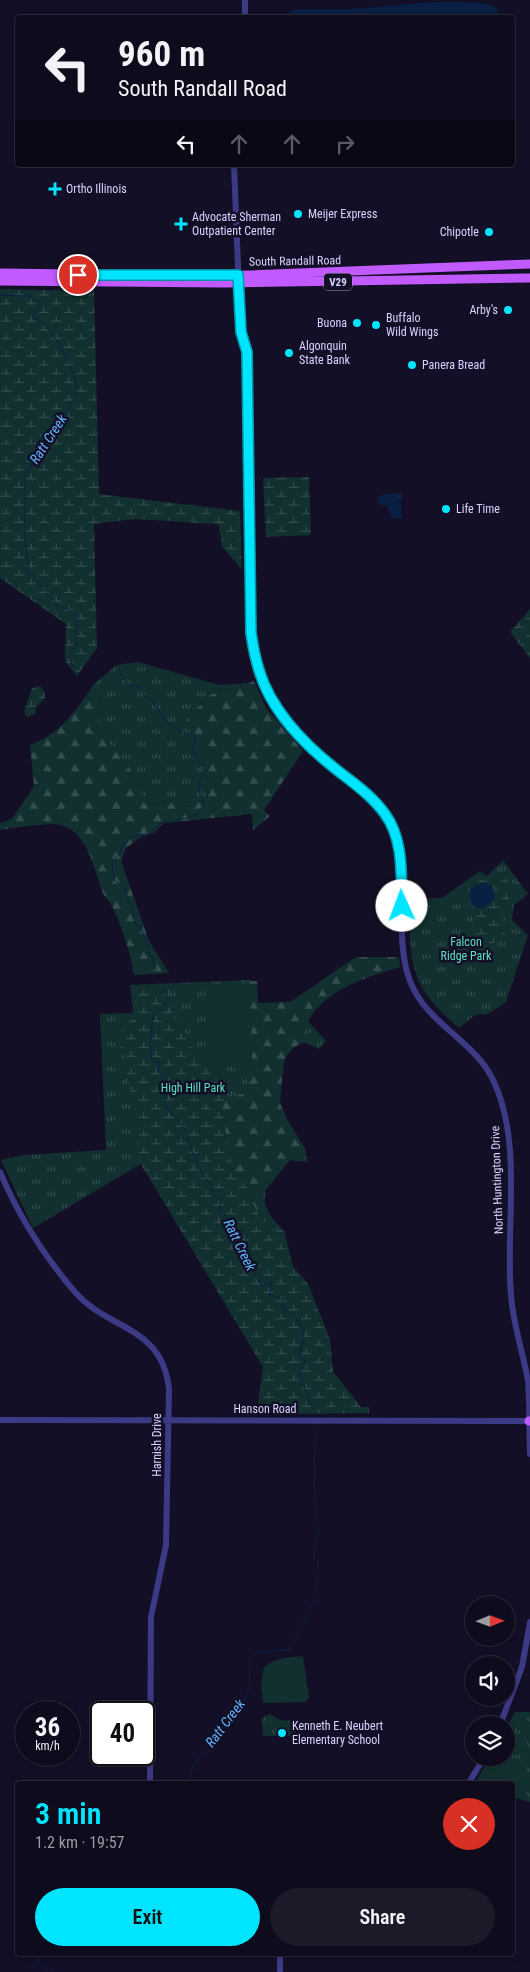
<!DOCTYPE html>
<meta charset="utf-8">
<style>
:root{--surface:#0e0b1c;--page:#1c1929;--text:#f1f3f6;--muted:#9b9ba3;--line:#2e2b3b;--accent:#00e5ff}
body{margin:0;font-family:"Roboto Condensed",sans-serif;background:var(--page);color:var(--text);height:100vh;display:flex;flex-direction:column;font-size:19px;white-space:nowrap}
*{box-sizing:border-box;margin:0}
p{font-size:16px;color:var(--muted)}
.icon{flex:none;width:28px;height:28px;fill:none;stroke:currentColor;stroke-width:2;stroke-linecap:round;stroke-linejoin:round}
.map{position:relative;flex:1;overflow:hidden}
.panel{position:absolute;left:15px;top:1781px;width:500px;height:175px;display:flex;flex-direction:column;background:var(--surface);border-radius:5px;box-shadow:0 2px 8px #0003,0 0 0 1px var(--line)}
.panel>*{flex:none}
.hud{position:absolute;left:15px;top:15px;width:500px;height:152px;border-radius:5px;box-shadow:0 2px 8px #0003,0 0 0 1px var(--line);background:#0e0b1c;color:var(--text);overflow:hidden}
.needle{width:32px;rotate:89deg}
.fabs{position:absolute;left:465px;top:1596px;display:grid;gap:10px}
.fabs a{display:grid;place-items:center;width:50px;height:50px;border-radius:50%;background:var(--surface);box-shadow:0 2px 8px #0003,0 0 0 1px var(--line);font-size:25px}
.speed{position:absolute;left:15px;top:1701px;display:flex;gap:10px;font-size:25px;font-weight:700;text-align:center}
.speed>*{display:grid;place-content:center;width:65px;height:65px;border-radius:50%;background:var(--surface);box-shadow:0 2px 8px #0003,0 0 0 1px var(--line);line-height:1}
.speed small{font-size:12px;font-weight:400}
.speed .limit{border:2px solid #111;border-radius:8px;background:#fff;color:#111}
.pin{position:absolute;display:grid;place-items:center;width:42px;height:42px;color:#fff;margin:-21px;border:2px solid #fff;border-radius:50%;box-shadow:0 1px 5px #0007}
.me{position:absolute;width:55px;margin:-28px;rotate:358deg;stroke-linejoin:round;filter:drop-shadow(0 0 4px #0008)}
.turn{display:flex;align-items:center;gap:18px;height:105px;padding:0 20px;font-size:22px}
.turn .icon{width:65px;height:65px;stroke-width:2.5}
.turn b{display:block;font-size:35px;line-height:42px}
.lanes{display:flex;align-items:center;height:48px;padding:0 20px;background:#0003;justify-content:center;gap:25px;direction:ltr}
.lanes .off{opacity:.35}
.round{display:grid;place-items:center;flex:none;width:52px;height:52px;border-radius:26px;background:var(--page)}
.headline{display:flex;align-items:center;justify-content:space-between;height:85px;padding:0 20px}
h1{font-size:30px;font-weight:600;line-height:38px;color:var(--accent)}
.button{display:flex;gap:10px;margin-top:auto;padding:10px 20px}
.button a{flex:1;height:58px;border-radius:30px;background:var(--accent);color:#111;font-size:20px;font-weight:600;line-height:58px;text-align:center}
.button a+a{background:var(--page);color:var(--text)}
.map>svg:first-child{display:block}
.grass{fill:url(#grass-tufts)}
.forest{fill:url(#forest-firs)}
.wetland{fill:url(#wetland-marsh)}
.pitch{fill:#12302f}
.water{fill:#0a1f44}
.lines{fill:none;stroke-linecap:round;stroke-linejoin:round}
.stream{stroke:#0a1f44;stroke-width:1}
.minor{stroke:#3d3a85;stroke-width:6}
.major{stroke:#c25bff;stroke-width:9}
.route-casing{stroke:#0095a6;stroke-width:12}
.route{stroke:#00e5ff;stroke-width:9}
.poi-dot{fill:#00e5ff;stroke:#130f26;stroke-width:2}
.labels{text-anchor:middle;stroke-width:5;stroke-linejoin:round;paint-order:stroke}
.shield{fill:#130f26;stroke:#9e99be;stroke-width:1}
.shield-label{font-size:11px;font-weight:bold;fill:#d9d4ff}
.poi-label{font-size:12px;fill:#d9d4ff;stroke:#130f26;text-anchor:start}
.street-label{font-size:12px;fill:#d9d4ff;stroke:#130f26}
.park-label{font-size:12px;fill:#5fe0c0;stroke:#130f26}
.water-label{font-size:14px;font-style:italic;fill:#62b6ff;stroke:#130f26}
</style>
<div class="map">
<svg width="530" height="1972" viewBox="0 0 530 1972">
<defs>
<pattern id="grass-tufts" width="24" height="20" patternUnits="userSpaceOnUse" patternTransform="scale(1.25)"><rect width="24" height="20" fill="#12302f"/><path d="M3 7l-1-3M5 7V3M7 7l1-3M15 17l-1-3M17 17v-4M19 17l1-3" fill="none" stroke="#344d4e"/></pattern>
<pattern id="forest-firs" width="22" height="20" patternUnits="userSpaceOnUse" patternTransform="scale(1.25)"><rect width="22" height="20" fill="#12302f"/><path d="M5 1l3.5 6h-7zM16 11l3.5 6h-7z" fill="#344d4e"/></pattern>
<pattern id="wetland-marsh" width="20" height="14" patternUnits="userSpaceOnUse" patternTransform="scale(1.25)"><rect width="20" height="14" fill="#12302f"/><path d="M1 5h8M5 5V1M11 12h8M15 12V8" fill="none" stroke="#344d4e"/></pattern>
</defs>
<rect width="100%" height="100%" fill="#130f26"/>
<path class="grass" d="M138 662 219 685 247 683 210 695 186 720 208 770 207 802 145 804 133 773 100 731 99 686 94 684 117 665Z
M503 860 528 894 514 905 512 920 528 935 506 1002 488 1014 475 1015 459 1028C407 983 411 964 409 899L442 898 480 871 487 876Z
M251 980 252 1021 307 1020 326 1041 319 1049 304 1042C288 1049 283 1058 282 1075 281 1084 278 1097 281 1106 288 1126 305 1141 307 1162L290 1160 264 1192V1203L272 1218 284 1231 293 1267 308 1284 330 1340 333 1372 361 1407H369V1413L257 1414 263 1367 141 1164 33 1228 1 1160 24 1155 106 1150 100 1014 133 1013 130 985Z
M515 1712H530V1802L513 1797 512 1784H486L477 1779 490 1758H506V1729Z
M269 1714 280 1720 296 1721 295 1736H263L262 1718Z"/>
<path class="forest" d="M254 681 266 708 303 751 264 810 270 816 253 830 252 814 164 823 154 833 141 837 126 848 121 861 149 941 169 973 134 975C130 950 122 928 112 906 110 901 105 898 103 893 94 870 89 833 61 825 52 822 12 828 0 830V823L12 819 34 786 30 745C60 734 77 710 94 684L99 685 100 731 133 773 145 804 207 802 208 770 186 720 210 695Z
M356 957H399L400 967C368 977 328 988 309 1019 305 1025 306 1035 305 1042L294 1047 284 1059 280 1103 292 1130 305 1148 307 1162 289 1159 265 1191V1228L257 1225 258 1212 248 1196 251 1191C231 1172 229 1156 225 1129 224 1120 226 1113 221 1106L228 1098 249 1092 244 982 257 981 258 1003 290 1002Z"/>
<path class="wetland" d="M0 289 94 291 99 494 240 511 242 570 222 546 219 526 217 524 135 519 94 524 97 648 77 676 65 661 66 624 0 578Z
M309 477 311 535 266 537 263 478Z
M530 609V658L510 632Z
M39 686 44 690 45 698 35 708 36 714 27 717 24 711 32 688Z
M498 876 506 879 513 891 502 912 505 937 487 946H471L468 941 476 914C455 889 473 880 498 876Z
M171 989 173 1017 188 1035 196 1060 213 1074 228 1098 221 1106 232 1165 237 1177 250 1191 248 1196 258 1212 257 1225 265 1230 284 1231 293 1267 308 1284 330 1340 333 1372 361 1407H369V1413L257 1414 263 1367 141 1164 136 1134V1112L119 1037 122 1030 136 1015 134 990Z"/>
<path class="pitch" d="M250 986 252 1059 209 1060 207 988Z
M303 1656 309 1697 306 1702 263 1703 261 1684 264 1667C275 1658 289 1657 303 1656Z
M495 1762 513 1772 507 1784 488 1775Z
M513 1774 525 1780 518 1794 513 1791 512 1784H509Z"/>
<path class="water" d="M433 2H466L488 4 497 8 498 17H289L290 12 295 9H352Z
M402 493V500L395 502H401L402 518H391L388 506 379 504 377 498 382 495Z
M484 882 493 887 495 900 481 909 473 905 470 900V889Z"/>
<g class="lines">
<path class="stream" d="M0 295 28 296 37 300 41 307 39 311 32 315C36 321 41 322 46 327 62 344 76 372 77 394L25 476V536L29 573 58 606 69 610 77 617 76 644 68 656 74 667 78 668
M119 667 121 676 129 685 140 687C143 697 150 697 155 705 166 722 174 732 195 735L193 754 197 755 198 762 205 769C200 780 195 789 204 800 199 824 178 817 162 823 156 825 153 832 147 835 119 835 128 847 112 862L114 880 125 888 136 925H140L151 957 155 958 153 961 156 970
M162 988 168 998 162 1009 153 1014 150 1046 152 1061 160 1063 158 1071 162 1076 166 1107C171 1115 179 1119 184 1129 192 1147 197 1172 212 1186V1194L220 1197V1211L225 1214 246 1265 251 1268 263 1287 272 1282 269 1295 279 1297 283 1302V1309L293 1314 304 1331 300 1356 305 1361C304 1365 301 1369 300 1372 299 1376 311 1403 313 1410
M193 1784 191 1773 193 1765 243 1703 249 1689 250 1658 256 1653 289 1649C301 1632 312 1610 316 1589 318 1580 316 1571 318 1562L314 1558 316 1537 319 1530C313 1515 314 1448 316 1431
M37 1964 53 1972
M37 1964 40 1954
M27 1967 36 1964"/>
<path class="minor" d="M245 0V18
M234 165 240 317 247 352 251 633C254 646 255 661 260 673 275 711 303 745 336 769 353 782 374 796 386 815 417 865 390 928 410 981 426 1024 476 1041 494 1082 523 1145 505 1227 511 1295 513 1325 523 1352 528 1381 530 1404 529 1430 530 1454
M0 1172C18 1215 44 1256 75 1292 109 1331 162 1325 169 1389L166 1545 151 1617 150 1784
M0 1420 529 1421
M500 1725 522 1667 530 1622
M468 1784 484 1758
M280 1972V1954"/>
<path class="major" d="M0 273 224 276 530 264
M0 281 224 283 530 278
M529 1421H530"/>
</g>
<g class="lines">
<defs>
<path id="route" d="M78 275H238L241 332 247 352 251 633C253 646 255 658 259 670 270 708 302 742 332 766 350 781 371 794 385 814 404 840 401 875 402 906"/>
</defs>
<use href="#route" class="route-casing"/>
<use href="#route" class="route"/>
</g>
<g class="poi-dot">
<path d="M52.5 181.5h5v5h5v5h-5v5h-5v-5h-5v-5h5z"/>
<circle cx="298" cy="214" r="5"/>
<path d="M178.5 216.5h5v5h5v5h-5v5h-5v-5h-5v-5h5z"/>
<circle cx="489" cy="232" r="5"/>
<circle cx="508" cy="310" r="5"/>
<circle cx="357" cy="323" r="5"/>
<circle cx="376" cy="325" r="5"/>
<circle cx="289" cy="353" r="5"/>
<circle cx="412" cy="365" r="5"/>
<circle cx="446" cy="509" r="5"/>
<circle cx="282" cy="1733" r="5"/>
</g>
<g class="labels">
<rect class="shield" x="324" y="273.5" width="28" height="17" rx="4"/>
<g class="shield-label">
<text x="338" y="286">V29</text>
</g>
<g class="poi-label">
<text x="66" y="193">Ortho Illinois</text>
<text x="308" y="218">Meijer Express</text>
<text x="192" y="221">Advocate Sherman<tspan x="192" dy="14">Outpatient Center</tspan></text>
<text x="479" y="236" text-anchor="end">Chipotle</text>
<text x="498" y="314" text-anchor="end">Arby's</text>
<text x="386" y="322">Buffalo<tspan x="386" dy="14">Wild Wings</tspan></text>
<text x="347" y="327" text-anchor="end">Buona</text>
<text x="299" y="350">Algonquin<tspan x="299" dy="14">State Bank</tspan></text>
<text x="422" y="369">Panera Bread</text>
<text x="456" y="513">Life Time</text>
<text x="292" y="1730">Kenneth E. Neubert<tspan x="292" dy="14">Elementary School</tspan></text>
</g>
<g class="street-label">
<text transform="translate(295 261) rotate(-1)" y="4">South Randall Road</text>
<text transform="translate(497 1180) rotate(-92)" y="4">North Huntington Drive</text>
<text x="265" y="1413">Hanson Road</text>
<text transform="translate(157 1445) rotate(-90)" y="4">Harnish Drive</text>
</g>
<g class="park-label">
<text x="466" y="946">Falcon<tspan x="466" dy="14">Ridge Park</tspan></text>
<text x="193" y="1092">High Hill Park</text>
</g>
<g class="water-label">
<text transform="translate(48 439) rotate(-57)" y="5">Ratt Creek</text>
<text transform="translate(240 1245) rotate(64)" y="5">Ratt Creek</text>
<text transform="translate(225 1723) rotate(-53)" y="5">Ratt Creek</text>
</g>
</g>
</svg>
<div class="fabs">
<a><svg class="needle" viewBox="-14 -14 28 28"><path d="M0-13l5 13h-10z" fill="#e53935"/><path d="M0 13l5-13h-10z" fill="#9b9ba3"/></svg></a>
<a><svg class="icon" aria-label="sound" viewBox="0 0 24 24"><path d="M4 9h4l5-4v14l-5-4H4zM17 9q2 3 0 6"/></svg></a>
<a><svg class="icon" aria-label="layers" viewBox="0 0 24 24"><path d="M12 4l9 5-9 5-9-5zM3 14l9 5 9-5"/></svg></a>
</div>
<div class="speed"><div>36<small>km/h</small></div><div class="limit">40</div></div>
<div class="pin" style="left:78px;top:275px;background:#d93025"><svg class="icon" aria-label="arrive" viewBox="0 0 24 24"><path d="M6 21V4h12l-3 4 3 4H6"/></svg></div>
<svg class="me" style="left:402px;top:906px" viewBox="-20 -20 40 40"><circle r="19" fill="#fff"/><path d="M0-13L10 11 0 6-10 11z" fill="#00e5ff"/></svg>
<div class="hud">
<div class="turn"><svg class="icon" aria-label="left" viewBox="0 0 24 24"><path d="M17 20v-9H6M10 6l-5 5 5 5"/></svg><div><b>960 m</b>South Randall Road</div></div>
<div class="lanes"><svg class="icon" aria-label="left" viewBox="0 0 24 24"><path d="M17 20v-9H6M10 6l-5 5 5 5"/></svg><svg class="icon off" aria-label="ahead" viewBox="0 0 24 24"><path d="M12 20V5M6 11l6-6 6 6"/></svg><svg class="icon off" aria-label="ahead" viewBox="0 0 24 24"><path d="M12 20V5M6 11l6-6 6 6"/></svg><svg class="icon off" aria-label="right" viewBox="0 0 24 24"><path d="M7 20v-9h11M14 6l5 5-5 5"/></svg></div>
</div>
<section class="panel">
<div class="headline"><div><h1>3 min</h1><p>1.2 km · 19:57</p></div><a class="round" style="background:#d93025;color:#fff"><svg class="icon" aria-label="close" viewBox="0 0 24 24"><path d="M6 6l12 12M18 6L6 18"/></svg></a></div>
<div class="button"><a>Exit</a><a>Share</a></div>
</section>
</div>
